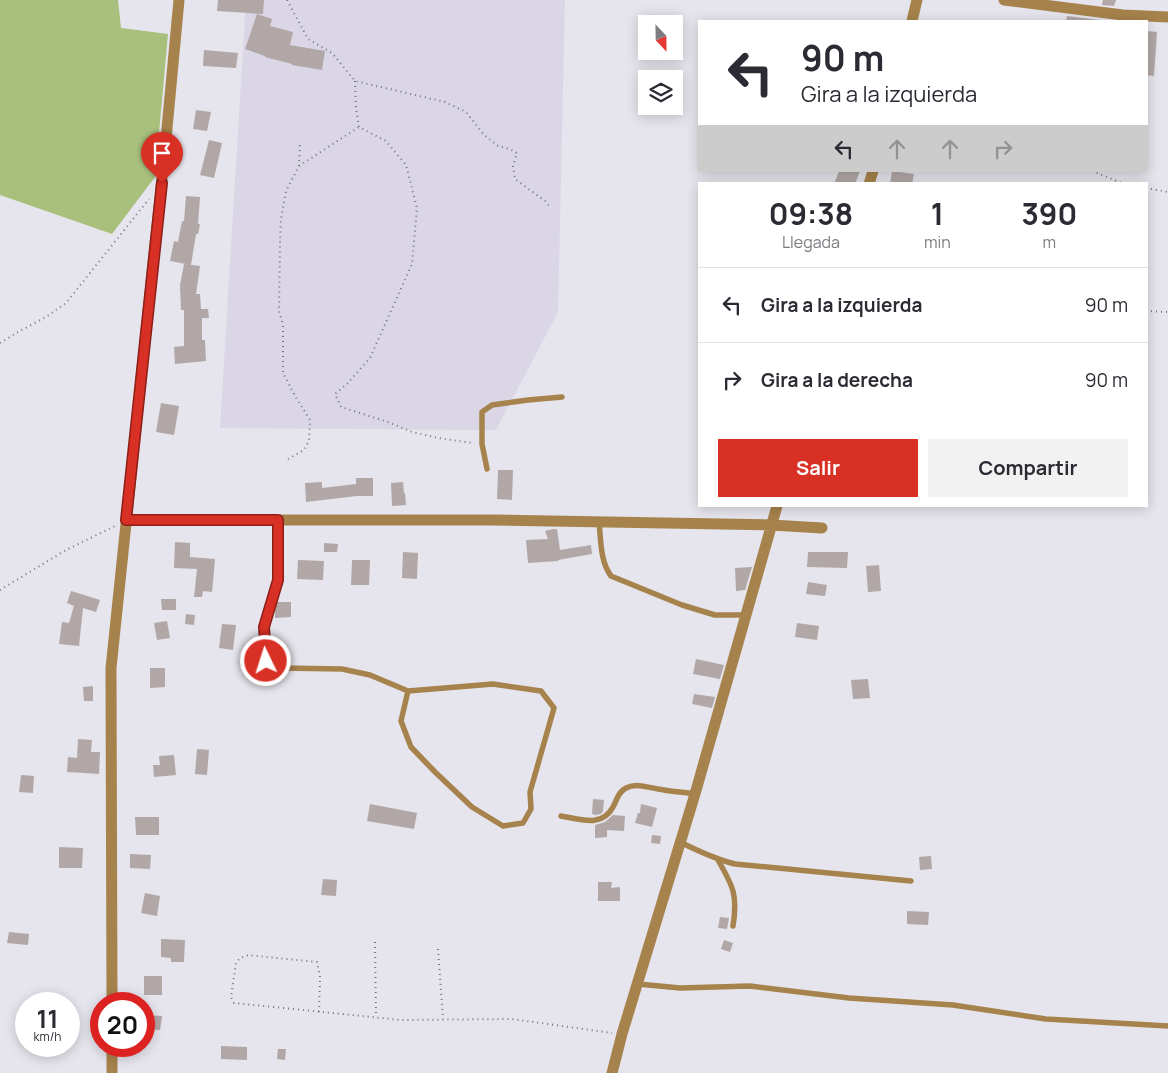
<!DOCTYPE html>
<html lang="es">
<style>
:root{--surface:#fff;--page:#f2f2f3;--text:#2b2b33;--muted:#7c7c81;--line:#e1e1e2;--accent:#d93025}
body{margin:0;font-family:Manrope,sans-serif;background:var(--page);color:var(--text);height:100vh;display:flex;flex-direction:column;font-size:19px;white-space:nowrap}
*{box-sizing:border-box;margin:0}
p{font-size:16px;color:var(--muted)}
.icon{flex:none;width:28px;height:28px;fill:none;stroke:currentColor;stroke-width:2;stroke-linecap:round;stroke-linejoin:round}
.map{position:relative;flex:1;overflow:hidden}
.drawer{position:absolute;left:698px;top:182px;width:450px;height:325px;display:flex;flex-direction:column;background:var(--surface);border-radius:0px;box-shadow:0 2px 12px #0003}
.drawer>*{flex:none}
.banner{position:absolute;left:698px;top:20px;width:450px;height:152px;border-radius:0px;box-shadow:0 2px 12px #0003;background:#fff;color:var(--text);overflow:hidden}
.needle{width:32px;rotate:158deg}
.controls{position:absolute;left:638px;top:15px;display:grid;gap:10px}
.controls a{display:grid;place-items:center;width:45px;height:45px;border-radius:0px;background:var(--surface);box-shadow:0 2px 12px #0003;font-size:25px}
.speed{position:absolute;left:15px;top:992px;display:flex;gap:10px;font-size:25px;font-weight:700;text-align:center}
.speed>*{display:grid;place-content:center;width:65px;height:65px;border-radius:50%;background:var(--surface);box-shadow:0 2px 12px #0003;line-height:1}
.speed small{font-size:12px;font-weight:400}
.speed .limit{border:8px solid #d22;background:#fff;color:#111}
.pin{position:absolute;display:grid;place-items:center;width:42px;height:42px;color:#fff;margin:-51px -21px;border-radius:50% 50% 50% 0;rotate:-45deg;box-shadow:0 0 5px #0007}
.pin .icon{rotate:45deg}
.me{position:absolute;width:55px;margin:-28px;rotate:356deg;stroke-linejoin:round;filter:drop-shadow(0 0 4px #0008)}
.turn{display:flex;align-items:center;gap:18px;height:105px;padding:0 20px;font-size:22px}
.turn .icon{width:65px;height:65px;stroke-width:2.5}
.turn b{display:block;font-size:35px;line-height:42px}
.lanes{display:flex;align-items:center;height:48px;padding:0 20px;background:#0003;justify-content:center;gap:25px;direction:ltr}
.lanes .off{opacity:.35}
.eta{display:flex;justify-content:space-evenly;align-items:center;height:85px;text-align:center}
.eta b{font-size:30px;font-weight:700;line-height:35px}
.cta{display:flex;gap:10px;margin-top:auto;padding:10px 20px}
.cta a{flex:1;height:58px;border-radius:0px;background:var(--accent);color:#fff;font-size:20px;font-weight:700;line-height:58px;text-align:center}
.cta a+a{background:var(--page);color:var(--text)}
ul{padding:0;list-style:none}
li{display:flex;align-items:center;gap:15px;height:75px;padding:0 20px;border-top:1px solid var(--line)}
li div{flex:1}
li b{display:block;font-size:19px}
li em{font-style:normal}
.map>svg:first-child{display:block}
.built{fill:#dad6e6}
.green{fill:#a8c07c}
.building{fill:#b1a7a6}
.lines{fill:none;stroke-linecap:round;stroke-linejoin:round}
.path{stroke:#76757a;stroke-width:2;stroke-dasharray:1 4;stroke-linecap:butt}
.lane{stroke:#a6834c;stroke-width:5.5}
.street{stroke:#a6834c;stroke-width:11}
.route-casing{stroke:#8d1f18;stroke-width:12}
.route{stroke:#d93025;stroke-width:9}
</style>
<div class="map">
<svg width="1168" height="1073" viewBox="0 0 1168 1073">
<rect width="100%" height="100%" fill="#e6e4ec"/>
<path class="built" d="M246 0H565L558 312 496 430 220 428Z"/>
<path class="green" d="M0 0H118L121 28 168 34 155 177 112 234 0 195Z"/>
<path class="building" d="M218 0H264L263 14 217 11Z
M1103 0H1116L1114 6 1102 5Z
M257 14 272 19 270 26 293 32 290 45 325 51 322 70 292 65V64L265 57V56L245 49Z
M1067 16 1099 20V21H1066Z
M1146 31 1157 32 1154 76 1146 75Z
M204 50 238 53 236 68 203 66Z
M196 110 211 112 207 131 193 129Z
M209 140 222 143 214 178 200 175Z
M839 171H860L855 184H834Z
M892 171 914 174 912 184H890Z
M186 196 200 197 198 224H200L198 234H196L191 265 170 261 174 241 178 242 182 221H184Z
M184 264 200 266 196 294H200L201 309H208L209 318H202V340H205L206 361 175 364 174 347 184 346V310H181L180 285Z
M161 403 179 406 174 435 156 432Z
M498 470H513L512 500 497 499Z
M356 478H373V496H357L306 502 305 483 322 482V488L356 484Z
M403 482 404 493H405L406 505 392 506 391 483Z
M553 529H557L560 550 591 545 592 554 558 560V561L528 563 526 540 548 539 545 531Z
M175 542 190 543V557L215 559 212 592 203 591 202 597H194L197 569 174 568Z
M324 543 338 544 337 552H324Z
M403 552 418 553 417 579 402 578Z
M808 552H848L847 568 807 567Z
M298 560 324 561 323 580 297 579Z
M352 560H370L369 585H351Z
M879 565 881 591 868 592 866 566Z
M752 567 745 590 736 591 735 568Z
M808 582 827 585 825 596 806 594Z
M71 591 100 600 96 612 83 608 79 646 59 644 62 622 69 623 74 606 67 603Z
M161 599H176V610H162Z
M276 602H291V617L275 618V608Z
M186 614 195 615 194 625 185 624Z
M167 621 170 638 157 640 154 623Z
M797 623 819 626 817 640 795 637Z
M222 624 236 625 233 650 219 648Z
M696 659 724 665 720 679 693 674Z
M150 668H165V687L150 688Z
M868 679 870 698 853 699 851 680Z
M93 686V701H84L83 687Z
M694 694 715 697 712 708 692 704Z
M78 739 92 740 91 752H100L99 774 67 772 68 757 77 758Z
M197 749 209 750 207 775 195 774Z
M174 755 176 775 154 777 153 765H160L159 756Z
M21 775 34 776 33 793 19 792Z
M593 799 604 800 603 811 601 814 596 815 592 814Z
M370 804 417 813 414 829 367 821Z
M641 804 657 808 652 827 635 823 638 813H640Z
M613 815 625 816 624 831 607 830V837L595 838V825L605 822Z
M135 817H159V835H136Z
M652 835 661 836 660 844 651 843Z
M59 847 83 848 82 868H59Z
M130 854 151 855 150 869 130 868Z
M931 856 932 869 920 870 919 857Z
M323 879 337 880 336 896 321 895Z
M598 882H612L611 888 620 887V901H598Z
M145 893 160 896 157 916 141 913Z
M907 911 929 912 928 925 907 924Z
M720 917 729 918 727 929 718 928Z
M9 932 29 934 28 945 7 943Z
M161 939 185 940 184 962H171V958L161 957Z
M724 940 733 943 730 952 721 949Z
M144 976H162V995H144Z
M144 1015 162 1016 160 1030 144 1029Z
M221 1046 247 1047V1060L221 1059Z
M278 1049H286L285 1060 277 1059Z"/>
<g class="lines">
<path class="path" d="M287 0 308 39 332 53 355 81 445 102 466 112 484 135 498 146 510 149 517 153 513 166 515 179 545 201 550 207
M355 81 356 108 359 127 386 141 406 165 417 208 412 264 370 358 347 384 335 394 341 407 388 422 412 432 443 439 474 443
M299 166 359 127
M1092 171 1124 184
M1146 188 1168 192
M1146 311 1168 312
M0 343 18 332 46 317 66 303 149 199
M288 459 304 450 309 441 310 420 295 396 283 373V325L279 311 280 243 281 219 286 191 299 166 300 144
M0 590 66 550 115 526
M375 942 376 1017
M438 949 443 1019
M319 1012 320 977 317 962 248 955 240 958 236 963 231 997 234 1003 401 1020 512 1019 612 1033"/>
<path class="lane" d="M487 469 482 444V412L492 405 528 400 562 397
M278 520V580L264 627 266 661 280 668 342 669 370 675 408 691 493 684 541 691 554 708 530 792 531 809 523 823 503 826 472 807 435 772 411 747 401 721 408 691
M599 522C601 540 600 561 611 576L682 605 715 615H746
M561 816C580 819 602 828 613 807 617 800 618 792 626 788 638 782 652 789 664 790 674 792 685 792 695 794
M680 842C698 851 715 859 735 864L911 881
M718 860C733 886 738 895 733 926
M638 984 680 988 750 986 849 998 953 1005 1046 1019 1168 1026"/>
<path class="street" d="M1004 0 1123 15 1168 17
M912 21 917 0
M869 184 873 171
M126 520H494L771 525 822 528
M112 1004 111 668 166 139 179 0
M112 1046V1073
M612 1073 622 1034 695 794 777 506"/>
</g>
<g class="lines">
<defs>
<path id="route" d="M162 183 126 520H278V580L264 627 266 661"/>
</defs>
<use href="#route" class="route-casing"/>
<use href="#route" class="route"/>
</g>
</svg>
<div class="controls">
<a><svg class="needle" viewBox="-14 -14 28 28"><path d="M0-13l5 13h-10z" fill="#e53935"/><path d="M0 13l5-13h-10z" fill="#7c7c81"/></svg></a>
<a><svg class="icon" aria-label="layers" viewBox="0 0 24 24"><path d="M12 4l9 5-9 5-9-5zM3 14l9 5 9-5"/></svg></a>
</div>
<div class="speed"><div>11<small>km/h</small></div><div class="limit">20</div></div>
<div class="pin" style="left:162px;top:183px;background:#d93025"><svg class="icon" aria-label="arrive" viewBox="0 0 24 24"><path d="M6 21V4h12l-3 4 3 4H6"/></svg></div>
<svg class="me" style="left:266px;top:661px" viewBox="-20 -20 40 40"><circle r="17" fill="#d93025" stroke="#fff" stroke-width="3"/><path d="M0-11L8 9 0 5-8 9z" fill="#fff"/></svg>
<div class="banner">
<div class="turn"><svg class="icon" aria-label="left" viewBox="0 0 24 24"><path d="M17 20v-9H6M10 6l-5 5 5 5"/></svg><div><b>90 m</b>Gira a la izquierda</div></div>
<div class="lanes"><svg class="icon" aria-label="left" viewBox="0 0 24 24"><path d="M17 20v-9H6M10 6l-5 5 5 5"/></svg><svg class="icon off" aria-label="ahead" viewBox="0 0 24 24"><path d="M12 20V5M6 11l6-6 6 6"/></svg><svg class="icon off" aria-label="ahead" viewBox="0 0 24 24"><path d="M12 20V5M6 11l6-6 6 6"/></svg><svg class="icon off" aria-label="right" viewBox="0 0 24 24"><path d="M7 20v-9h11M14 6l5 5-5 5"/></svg></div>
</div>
<section class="drawer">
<div class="eta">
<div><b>09:38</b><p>Llegada</p></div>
<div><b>1</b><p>min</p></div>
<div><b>390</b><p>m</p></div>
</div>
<ul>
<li><svg class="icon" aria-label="left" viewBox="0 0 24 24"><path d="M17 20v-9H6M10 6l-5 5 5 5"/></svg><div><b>Gira a la izquierda</b></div><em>90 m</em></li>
<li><svg class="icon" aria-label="right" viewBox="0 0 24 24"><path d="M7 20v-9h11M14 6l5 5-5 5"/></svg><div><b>Gira a la derecha</b></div><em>90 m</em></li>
</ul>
<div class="cta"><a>Salir</a><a>Compartir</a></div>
</section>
</div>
